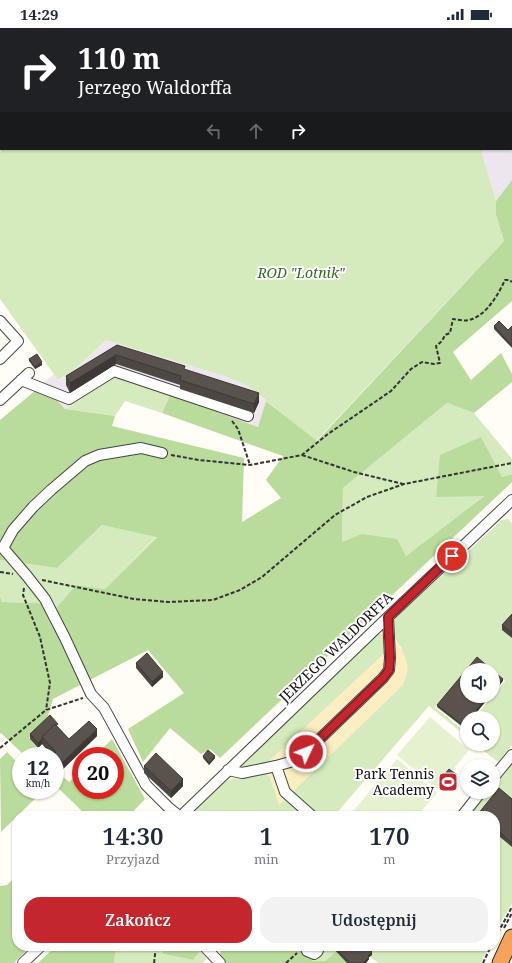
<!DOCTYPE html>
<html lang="pl">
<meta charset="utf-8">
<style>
:root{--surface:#fff;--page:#f2f2f3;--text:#1f2937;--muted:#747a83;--accent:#c4262e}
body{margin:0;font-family:"Noto Serif",serif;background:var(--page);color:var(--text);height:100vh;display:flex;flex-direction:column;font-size:15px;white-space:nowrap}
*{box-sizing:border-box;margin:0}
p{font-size:13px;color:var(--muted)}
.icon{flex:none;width:22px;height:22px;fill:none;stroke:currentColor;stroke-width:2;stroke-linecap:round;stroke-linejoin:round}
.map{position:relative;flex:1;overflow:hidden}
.details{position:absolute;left:12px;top:783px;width:488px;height:140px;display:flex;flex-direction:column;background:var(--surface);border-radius:16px;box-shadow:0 1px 3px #0004}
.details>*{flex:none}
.banner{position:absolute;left:0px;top:0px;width:512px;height:122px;box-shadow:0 1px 3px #0004;background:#202124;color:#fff;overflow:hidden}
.fabs{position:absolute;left:460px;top:635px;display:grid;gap:8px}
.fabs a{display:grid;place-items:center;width:40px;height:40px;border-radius:50%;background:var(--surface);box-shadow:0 1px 3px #0004;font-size:20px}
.speed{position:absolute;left:12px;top:719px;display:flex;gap:8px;font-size:20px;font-weight:700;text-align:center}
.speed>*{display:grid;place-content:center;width:52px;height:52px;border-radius:50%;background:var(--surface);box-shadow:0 1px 3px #0004;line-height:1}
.speed small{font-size:10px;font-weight:400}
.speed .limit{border:6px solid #d22;background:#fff;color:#111}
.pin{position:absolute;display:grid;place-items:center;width:34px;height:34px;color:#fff;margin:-17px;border:2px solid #fff;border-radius:50%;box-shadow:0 1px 4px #0007}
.me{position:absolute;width:44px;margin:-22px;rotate:47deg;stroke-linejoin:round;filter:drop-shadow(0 0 3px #0008)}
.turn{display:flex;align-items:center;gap:14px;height:84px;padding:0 12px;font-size:18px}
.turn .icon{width:52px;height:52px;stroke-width:2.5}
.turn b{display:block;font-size:28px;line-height:34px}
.lanes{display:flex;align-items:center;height:38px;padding:0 12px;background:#0003;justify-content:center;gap:20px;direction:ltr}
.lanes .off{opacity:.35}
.eta{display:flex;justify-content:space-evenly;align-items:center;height:68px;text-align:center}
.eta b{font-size:24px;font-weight:600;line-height:28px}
.action{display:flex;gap:8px;margin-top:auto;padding:8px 12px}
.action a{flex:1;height:46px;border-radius:16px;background:var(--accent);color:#fff;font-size:16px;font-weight:600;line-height:46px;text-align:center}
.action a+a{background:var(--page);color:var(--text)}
.status{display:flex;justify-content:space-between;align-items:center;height:28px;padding:0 20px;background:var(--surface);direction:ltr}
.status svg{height:11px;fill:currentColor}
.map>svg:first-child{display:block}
.industrial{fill:#eee6ef}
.green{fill:#d5ebbd}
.forest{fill:#b9dc9c}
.sand{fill:#fbeec1}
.pitch{fill:#e6f2cf}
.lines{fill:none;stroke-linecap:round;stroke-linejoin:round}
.minor-casing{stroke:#444;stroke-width:12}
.highway-casing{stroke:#222;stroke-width:17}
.path{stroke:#333;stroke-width:2;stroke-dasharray:4 2;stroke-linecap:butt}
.minor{stroke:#fff;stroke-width:10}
.highway{stroke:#f5a25d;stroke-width:15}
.wall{fill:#4d4742}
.shaded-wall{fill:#3f3936}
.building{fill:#5a524d;stroke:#3f3936}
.route-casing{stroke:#7f191e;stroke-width:10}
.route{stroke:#c4262e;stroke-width:7}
.labels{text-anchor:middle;stroke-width:4;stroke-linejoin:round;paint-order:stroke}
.park-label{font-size:14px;font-style:italic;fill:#2f6b1f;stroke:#fff}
.street-label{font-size:14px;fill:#111;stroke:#fff}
.poi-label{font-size:14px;fill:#111;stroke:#fff;text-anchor:end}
</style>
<div class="status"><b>14:29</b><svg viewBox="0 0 49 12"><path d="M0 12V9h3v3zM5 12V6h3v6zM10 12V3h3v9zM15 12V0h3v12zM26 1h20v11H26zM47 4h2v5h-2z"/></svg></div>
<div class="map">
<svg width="512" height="935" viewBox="0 0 512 935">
<rect width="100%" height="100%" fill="#fffdf5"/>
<path class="industrial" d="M506 0H512V152L496 173 482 125V121H511V1H506Z
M106 312 224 348 248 358 266 373 258 399 117 348 65 381 53 368 38 359 54 346 59 352 74 342Z"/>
<path class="green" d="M0 0H121L1 1 0 87Z
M171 0H506L170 1Z
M2 121H482V125L496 173V187L504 213 316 413 248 358 224 348 106 312 74 342 58 352 0 271V123Z
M117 348 170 367 162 385 125 373 115 388 65 381Z
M447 375 474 385 512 431V446L502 449 485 467 406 528 342 515 343 460Z
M508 491 512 495V717L498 734 475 716H493V690H474L505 653 477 630 435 679 463 702 467 698V709L429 678 334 788H188L221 755 229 752 265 744 270 749 279 776 402 621C395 611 390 603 395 590L502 492Z
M102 497 157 508 105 561 76 557 56 580 38 575 2 574 0 568V532L57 540Z
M378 605 385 607V625L266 736 240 742 238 740Z
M512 735V876L500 895 495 905V788H468L488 764H493V758Z
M116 918H162L163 926 193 932 200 923 206 929V931L203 935H114Z
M334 918 338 922 325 933H312L308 927 327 922Z
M360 918H489L481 935H379L371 930Z"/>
<path class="forest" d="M512 152V273L453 324 471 352 501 325 512 346V354L474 385 447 375 343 460 342 514 362 506 397 511 406 528 484 468 436 469 440 427 481 409 502 449 512 446V454L220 730 210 721 201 726 170 700 143 734 128 701 184 665 148 622 53 671 48 688 29 710 43 728H25L1 705 0 706V568L2 574 38 575 56 580 76 557 105 561 157 509 102 497 57 540 0 532V392L36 362 53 368 65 381 115 388 112 398 244 430 242 494 281 470 266 452 283 428 162 385 170 367 258 399 266 373 317 413 504 213 496 187V173Z
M112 711 145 771 129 788H87L55 757V741L69 754 81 742V762H115V728H95Z
M7 724 21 738V762H44L1 804 0 731Z
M17 847V918H31L14 935H0V858L7 857Z
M56 918H116L114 935H38Z
M162 918H195L200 923 193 932 163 926Z
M222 918H302L312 933H325L338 922 349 935H225L219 930Z"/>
<path class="sand" d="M395 590C387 610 403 617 407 635 409 641 405 650 403 657L279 777 270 749 265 744 229 752 221 755 238 740 240 742 266 736 385 625V607L378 605Z"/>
<path class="pitch" d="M430 689 469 722 437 761 397 727Z
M397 731 437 765 417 788H351L350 787Z"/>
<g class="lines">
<defs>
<path id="minor" d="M145 1 147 0
M0 105H1
M0 293 18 313 0 331
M21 352 69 371 114 343 248 388
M0 372 29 345
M162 425 141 420 99 427 85 433 51 462 33 479 13 502 3 520 27 548 45 571 65 610 91 666 104 680 146 757 169 780 179 788
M276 738 285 764 312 788
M228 742 242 745 276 738 290 734 306 724 383 650 389 642 390 630 388 589
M493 750 512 727
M181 788 388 589 512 472
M462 788 481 764
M204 918 220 935
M305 918 307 923 314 926 317 924 320 918
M23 935 41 918"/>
<path id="highway" d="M500 935 512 909"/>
</defs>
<use href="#minor" class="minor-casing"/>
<use href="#highway" class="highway-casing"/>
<path class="path" d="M232 393 238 401 250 437
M171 427 199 432 250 437 302 427 328 406 391 363 411 341 422 334 434 336 440 335 436 318 442 313 445 307 450 305 453 291C458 292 464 293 469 292 486 288 498 267 505 252H509L512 254
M302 427 354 444 403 456
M0 544 13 546
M42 552 134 571 168 574 213 572 240 562 262 549 335 487 367 469 404 456 512 435
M24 560 23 567 40 609 50 655 46 682
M0 720 46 682 83 670
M504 900 512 885
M495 910 512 879
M154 935 156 918
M286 935 297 925
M483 935 491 918"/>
<use href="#minor" class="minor"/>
<use href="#highway" class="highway"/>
</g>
<path class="wall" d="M507 0H512V2H511V1H507Z
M494 298 508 302 512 298V320L494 301Z
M117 317 185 342 259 374 254 385 180 361V357L116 336 70 365 66 357V348Z
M29 331 42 337 35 341 29 333Z
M512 586V610L502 602V597Z
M136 635 163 649 152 659 136 640Z
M467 668H490L472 690H467V696L464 700 437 679V677Z
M58 700 69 711 97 708 61 743 55 737V728H52L42 716 38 720 30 711V706Z
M203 728 215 730 209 737 203 730Z
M144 738 183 758 171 770 144 745Z
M440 752H457L447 763 440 757Z
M512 771V819L495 805V788H478V786Z
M331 918H363L367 923 372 927 369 929V931L366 935H347Z"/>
<path class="shaded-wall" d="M116 327V336L70 365V355Z
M42 334V337L35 341V339Z
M259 365V374L254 385V376Z
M163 644V649L152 659V654Z
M503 651V653L493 665V662Z
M488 668H490L472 690H470Z
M467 694V696L464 700V698Z
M97 701V708L61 743V736Z
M42 711V716L38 720V715Z
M215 728V730L209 737V735Z
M457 747V752L447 763V759Z
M183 751V758L171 770V763Z
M372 924V927L369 929V931L366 935H363L368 928Z"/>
<path class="building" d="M511 16 512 17V33L511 37Z
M511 43H512V54L511 53Z
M499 293 508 302 512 298V318L494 298Z
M117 317 185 338 184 341 259 365 254 376 180 352 181 348 116 327 70 355 66 348Z
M37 326 42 334 35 339 29 331Z
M512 586V605L502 597Z
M147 625 163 644 152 654 136 635Z
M477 629 492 642H467V668H488L470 690H467V694L464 698 437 677Z
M493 643 503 651 493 662Z
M50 687 58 696 56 698 55 696 42 709V711L38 715 30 706Z
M89 693 97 701 61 736 55 730V728L52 727 56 724 42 709 55 696 69 711Z
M208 722 215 728 209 735 203 728Z
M156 725 183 751 171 763 144 738Z
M449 741 457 747 447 759 440 752Z
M499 760 512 771V815L495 800V788H480L478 786Z
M333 918H363L367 923 369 921 372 924 368 928 369 929 363 935H350Z"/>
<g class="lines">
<defs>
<path id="route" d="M306 724 383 650 389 642 390 630 388 589 452 528"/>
</defs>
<use href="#route" class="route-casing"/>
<use href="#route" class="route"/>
</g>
<defs>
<symbol id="stadium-square" viewBox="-11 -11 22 22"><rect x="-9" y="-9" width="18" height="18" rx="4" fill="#c4262e" stroke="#fff"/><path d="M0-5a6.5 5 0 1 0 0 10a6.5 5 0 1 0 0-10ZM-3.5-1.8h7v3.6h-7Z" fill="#fff"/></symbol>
</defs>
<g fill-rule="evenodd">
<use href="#stadium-square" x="437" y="743" width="22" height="22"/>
</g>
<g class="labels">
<g class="park-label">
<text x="301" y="250">ROD "Lotnik"</text>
</g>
<g class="street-label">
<text transform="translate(336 619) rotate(-44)" y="5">JERZEGO WALDORFFA</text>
</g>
<g class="poi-label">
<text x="434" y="751">Park Tennis<tspan x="434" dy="16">Academy</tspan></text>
</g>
</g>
</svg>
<div class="fabs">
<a><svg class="icon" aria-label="sound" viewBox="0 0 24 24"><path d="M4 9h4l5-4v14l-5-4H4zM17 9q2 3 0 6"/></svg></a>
<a><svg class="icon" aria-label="search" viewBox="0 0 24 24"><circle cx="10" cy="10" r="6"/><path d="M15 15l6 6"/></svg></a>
<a><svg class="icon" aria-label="layers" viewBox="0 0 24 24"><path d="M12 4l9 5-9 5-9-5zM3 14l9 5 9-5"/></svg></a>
</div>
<div class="speed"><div>12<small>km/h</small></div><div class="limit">20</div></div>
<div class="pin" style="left:452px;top:528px;background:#d93025"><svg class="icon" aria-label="arrive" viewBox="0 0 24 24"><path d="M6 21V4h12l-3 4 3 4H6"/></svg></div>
<svg class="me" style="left:306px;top:724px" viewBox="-20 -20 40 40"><circle r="17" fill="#c4262e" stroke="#fff" stroke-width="3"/><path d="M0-11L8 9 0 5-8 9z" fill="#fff"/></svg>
<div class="banner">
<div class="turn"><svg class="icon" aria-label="right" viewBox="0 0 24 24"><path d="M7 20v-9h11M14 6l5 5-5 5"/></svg><div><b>110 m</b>Jerzego Waldorffa</div></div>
<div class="lanes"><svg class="icon off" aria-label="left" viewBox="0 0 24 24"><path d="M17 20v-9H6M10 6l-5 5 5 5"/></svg><svg class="icon off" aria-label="ahead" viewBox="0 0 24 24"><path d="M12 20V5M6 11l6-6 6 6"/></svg><svg class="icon" aria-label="right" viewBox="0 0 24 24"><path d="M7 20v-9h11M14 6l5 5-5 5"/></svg></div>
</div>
<section class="details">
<div class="eta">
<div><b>14:30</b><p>Przyjazd</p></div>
<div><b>1</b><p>min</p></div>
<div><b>170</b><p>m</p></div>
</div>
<div class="action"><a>Zakończ</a><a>Udostępnij</a></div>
</section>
</div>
